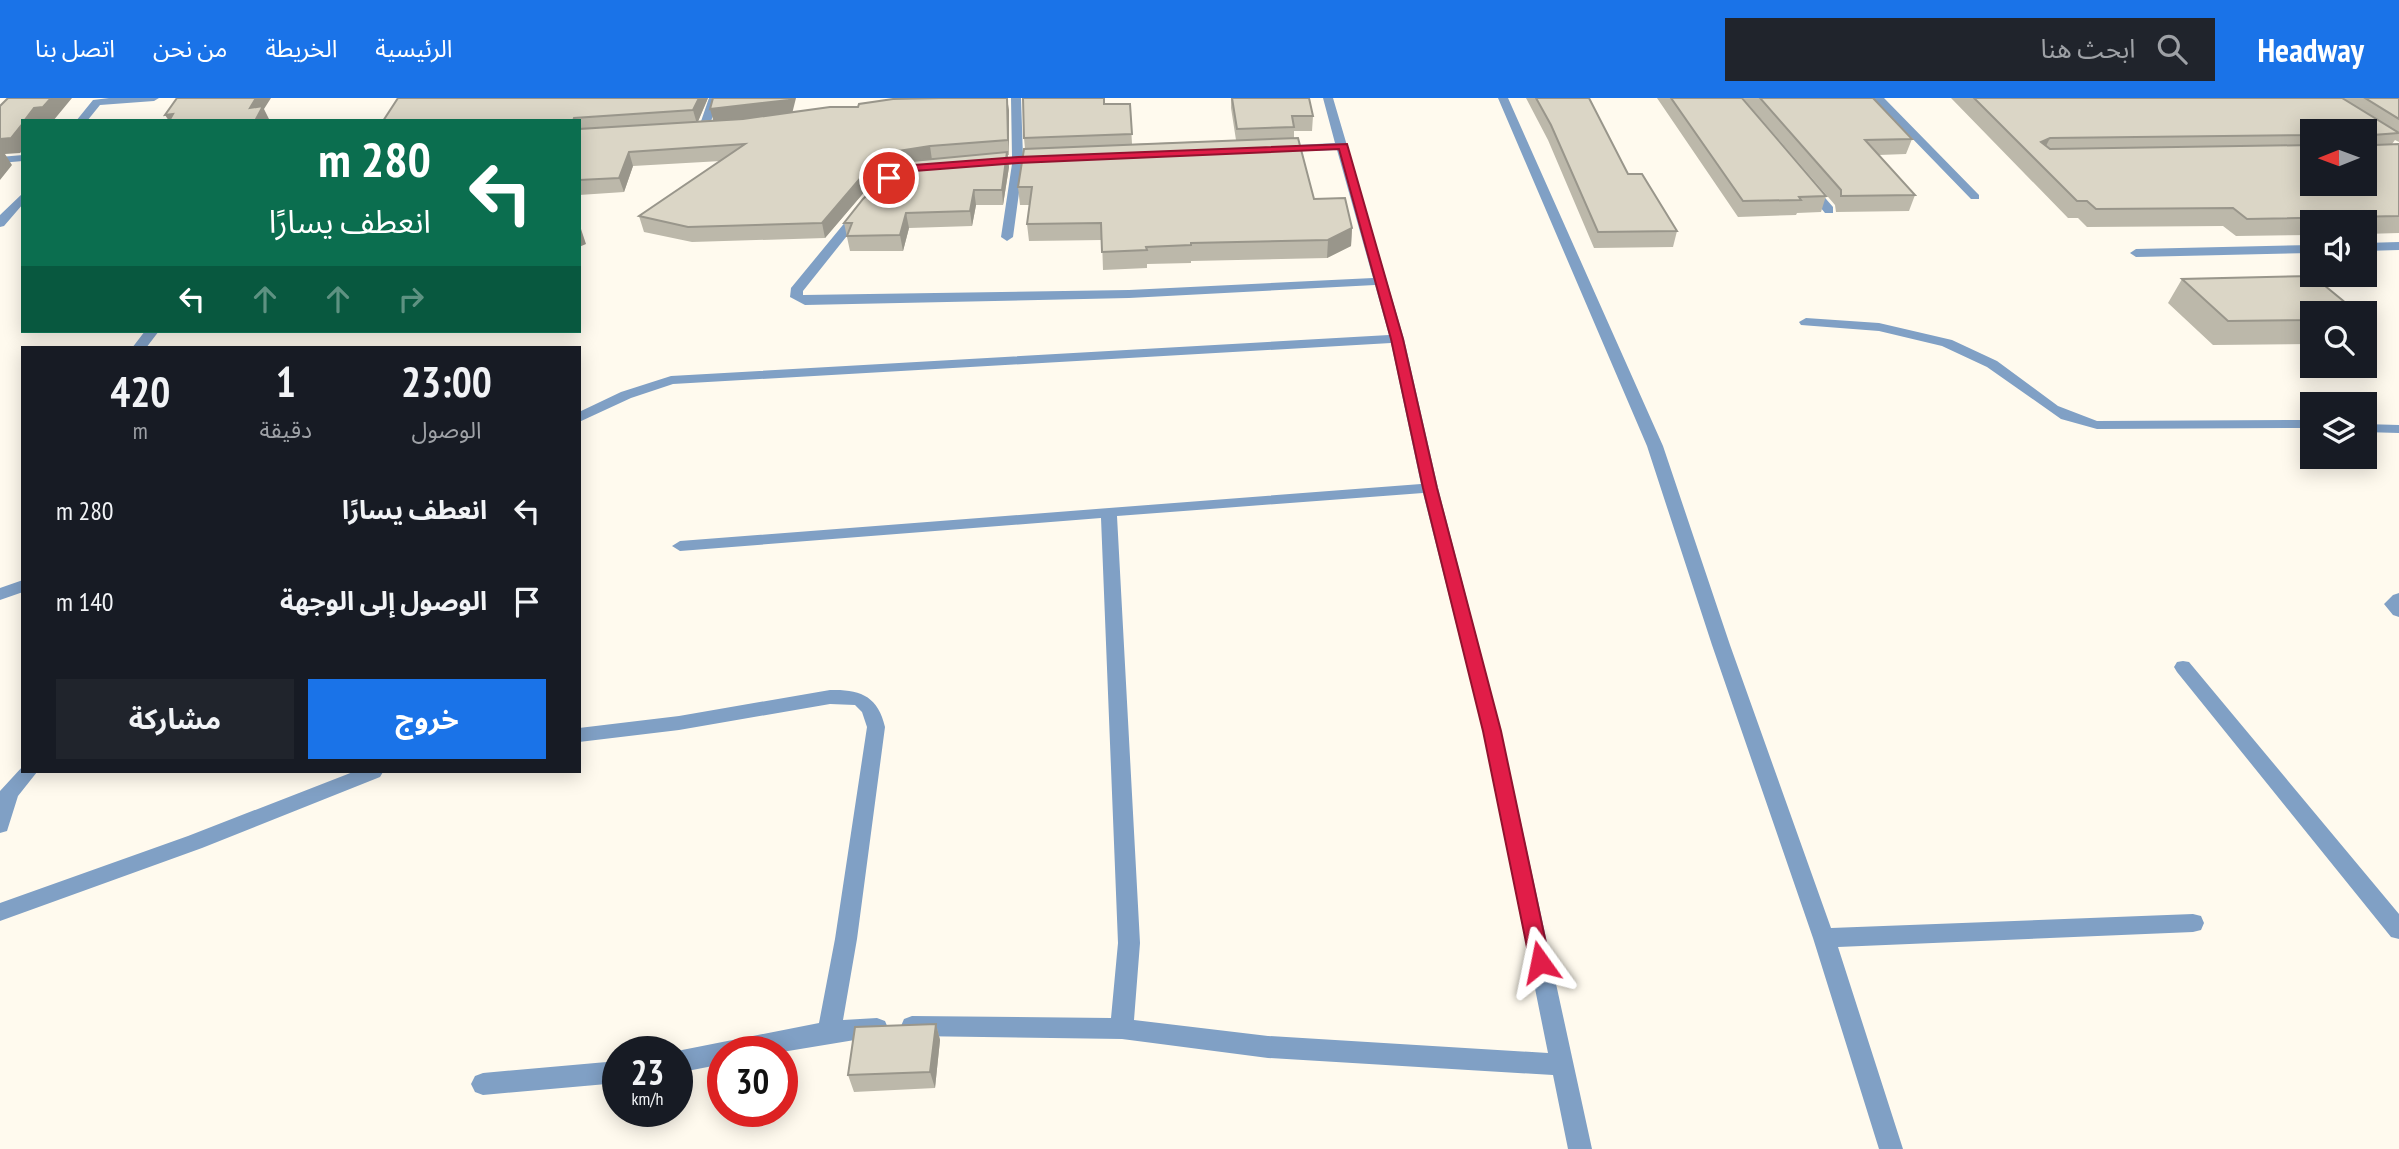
<!DOCTYPE html>
<html lang="ar">
<meta charset="utf-8">
<style>
:root{--surface:#171b24;--page:#20242c;--text:#f1f3f6;--muted:#9ea1a6;--accent:#1a73e8}
body{margin:0;font-family:"PT Sans Narrow","Noto Sans Arabic",sans-serif;background:var(--page);color:var(--text);direction:rtl;height:100vh;display:flex;flex-direction:column;font-size:26px;white-space:nowrap}
*{box-sizing:border-box;margin:0}
p{font-size:23px;color:var(--muted)}
.icon{flex:none;width:38px;height:38px;fill:none;stroke:currentColor;stroke-width:2;stroke-linecap:round;stroke-linejoin:round}
.map{position:relative;flex:1;overflow:hidden;direction:ltr}
.sheet{position:absolute;left:21px;top:248px;width:560px;height:427px;display:flex;flex-direction:column;background:var(--surface);border-radius:0px;box-shadow:0 4px 18px #0003;direction:rtl}
.sheet>*{flex:none}
.hud{position:absolute;left:21px;top:21px;width:560px;height:214px;border-radius:0px;box-shadow:0 4px 18px #0003;direction:rtl;background:#0b6e4f;color:#fff;overflow:hidden}
.needle{width:46px;rotate:269deg}
.controls{position:absolute;left:2300px;top:21px;display:grid;gap:14px}
.controls a{display:grid;place-items:center;width:77px;height:77px;border-radius:0px;background:var(--surface);box-shadow:0 4px 18px #0003;font-size:35px}
.speed{position:absolute;left:602px;top:938px;display:flex;gap:14px;font-size:35px;font-weight:700;text-align:center}
.speed>*{display:grid;place-content:center;width:91px;height:91px;border-radius:50%;background:var(--surface);box-shadow:0 4px 18px #0003;line-height:1}
.speed small{font-size:18px;font-weight:400}
.speed .limit{border:10px solid #d22;background:#fff;color:#111}
.pin{position:absolute;display:grid;place-items:center;width:60px;height:60px;color:#fff;margin:-30px;border:4px solid #fff;border-radius:50%;box-shadow:0 2px 7px #0007}
.me{position:absolute;width:77px;margin:-38px;rotate:348deg;stroke-linejoin:round;filter:drop-shadow(0 0 5px #0008)}
.turn{display:flex;align-items:center;gap:24px;height:147px;padding:0 35px;font-size:32px}
.turn .icon{width:91px;height:91px;stroke-width:2.5}
.turn b{display:block;font-size:49px;line-height:60px}
.lanes{display:flex;align-items:center;height:66px;padding:0 35px;background:#0003;justify-content:center;gap:35px;direction:ltr}
.lanes .off{opacity:.35}
.eta{display:flex;justify-content:space-evenly;align-items:center;height:119px;text-align:center}
.eta b{font-size:42px;font-weight:700;line-height:49px}
.button{display:flex;gap:14px;margin-top:auto;padding:14px 35px}
.button a{flex:1;height:80px;border-radius:0px;background:var(--accent);color:#fff;font-size:28px;font-weight:700;line-height:80px;text-align:center}
.button a+a{background:var(--page);color:var(--text)}
ul{padding:0;list-style:none}
li{display:flex;align-items:center;gap:21px;height:91px;padding:0 35px}
li div{flex:1}
li b{display:block;font-size:26px}
li em{font-style:normal}
header{display:flex;align-items:center;gap:42px;box-sizing:border-box;height:98px;padding:0 35px;background:var(--accent);color:#fff}
header strong{font-size:33px}
nav{display:flex;gap:38px;margin-inline-start:auto;font-size:24px}
.search{width:490px;height:63px;background:var(--page);display:flex;align-items:center;gap:18px;box-sizing:border-box;padding:0 24px;border-radius:0px;color:var(--muted);font-size:26px}
.map>svg:first-child{display:block}
.lines{fill:none;stroke-linecap:round;stroke-linejoin:round}
.minor{fill:#80a0c5;fill-rule:evenodd}
.wall{fill:#bcb8aa;fill-rule:evenodd}
.shaded-wall{fill:#99968b}
.building{fill:#dbd6c6;stroke:#99968b;stroke-width:2;fill-rule:evenodd}
.route{fill:#e11d48;stroke:#92132f;stroke-width:2}
</style>
<header>
<strong>Headway</strong>
<div class="search"><svg class="icon" aria-label="search" viewBox="0 0 24 24"><circle cx="10" cy="10" r="6"/><path d="M15 15l6 6"/></svg>ابحث هنا</div>
<nav><a>الرئيسية</a><a>الخريطة</a><a>من نحن</a><a>اتصل بنا</a></nav>
</header>
<div class="map">
<svg width="2399" height="1051" viewBox="0 0 2399 1051">
<rect width="100%" height="100%" fill="#fffaee"/>
<g class="lines">
<path class="minor" d="M109 0H159L154 3 100 7 87 23H76L93 2Z
M709 0H719L708 32 703 35 698 32Z
M1011 0H1021L1023 59 1045 58 1051 61 1045 64 1023 65 1013 139 1007 143 1001 139 1012 66 986 67 980 64 986 61 1012 59Z
M1323 0H1333L1404 241 1438 390 1501 633 1592 1051H1568L1553 977 1268 960 1122 941 912 938 904 935 901 928 904 921 912 918 1111 920 1118 845 1101 420 680 453 672 448 680 443 1421 386 1391 245 673 286 631 300 579 324V314L621 294 671 278 1389 237 1375 187 1129 200 805 207 790 199 791 190 856 111 860 110 866 114 803 193V197L1129 192 1373 180 1337 52 1279 54 1273 51 1279 48 1335 45ZM1423 395 1483 633 1548 955 1268 938 1134 922 1140 845 1117 418Z
M1498 0H1508L1663 348 1730 547 1831 830 2193 816 2201 818 2204 825 2201 832 2193 834 1838 849 1903 1051H1879L1813 840 1712 547 1647 348Z
M1873 0H1884L1979 97V101H1971Z
M23 57V63L0 65V59Z
M1805 86H1813L1833 109V115H1825L1803 88Z
M23 95V106L4 128 0 129V117Z
M2399 144V152L2364 153V145Z
M2312 147V155L2136 159 2130 155 2136 151Z
M1806 220 1879 225 1952 242 1997 263 2058 308 2097 323 2312 322V330L2097 331 2061 321 1987 269 1942 248 1879 233 1801 227 1799 224Z
M145 233H159L146 250H132Z
M2364 326 2399 327V335L2364 334Z
M23 482V494L0 502V490Z
M2399 495V519L2393 517 2384 506 2393 497Z
M2183 563 2189 564 2399 816V841L2391 839 2177 574 2174 569 2177 564Z
M830 592C860 591 878 598 885 629L857 841 843 922 877 920 885 923 888 930 885 937 782 954H723V966L677 975V953L819 925 835 841 867 629 862 614 855 607 830 606 679 632 579 644V630L679 618Z
M23 668V674H37L18 698 7 733 0 735V693Z
M353 674H383L380 679 202 750 0 823V805L188 738Z
M618 963V985L483 997 475 994 471 986 475 978 483 975Z"/>
</g>
<path class="wall" d="M398 0H708L698 23 858 9 1007 0 1009 57H1008L1009 69 1003 107H976L972 128 909 130 903 153H850L844 125 898 68H894L866 92 825 140 692 144 644 134 639 118 721 63 633 68 624 94 579 97V23H383Z
M1231 0H1309L1313 18 1312 33H1294V40L1314 101 1352 130 1351 148 1327 160 1191 163V165L1147 166V170L1103 172 1102 142 1029 143 1027 126 1030 107H1020L1018 89 1025 51 1024 40 1104 6H1130L1132 46 1236 42 1231 10Z
M1526 0H1589L1628 76 1677 133 1673 149 1594 150 1548 42Z
M1657 0H1742L1826 98 1821 114 1797 115 1796 117 1738 119Z
M1743 0H1873L1912 41 1906 56 1879 57 1915 97 1909 113 1836 114 1835 107Z
M1951 0H2399V44L2395 42 2392 46H2399V135L2364 136V124H2312V137L2236 138 2223 128 2087 129 2078 120H2068ZM2312 33H2364L2312 86Z
M2182 181 2312 215V246L2213 247 2168 205Z
M936 926 940 942 935 990 854 994 848 977Z"/>
<path class="shaded-wall" d="M51 0H72L53 23H24L34 10Z
M256 0H271L264 11 270 23H255L250 10Z
M699 0H708L697 26 693 12Z
M790 0H796L792 16 714 25 710 11Z
M1007 0 1009 12V57L1008 42Z
M173 16 169 23 165 17Z
M23 25V52L20 55 5 56 12 67 0 82V41Z
M2050 40 2042 56 2034 61 2041 44Z
M930 48 932 62 894 68 866 92 825 140 822 125 863 77 892 54Z
M629 54 633 68 624 94 619 80Z
M1007 54 1009 69 1003 107 1002 92Z
M974 92 976 107 972 128 970 113Z
M906 115 909 130 903 153 900 137Z
M1352 130 1351 148 1327 160 1328 142Z
M581 131 586 146 579 149V132Z
M936 926 940 942 935 990 930 974Z"/>
<path class="building" d="M8 0H51L43 9 34 10 24 23H23V25L11 40 0 41V8Z
M177 0H256L250 10 263 8 255 23H169L173 16 165 17Z
M398 0H699L693 12 574 20 573 23H383Z
M713 0H790L789 2 710 11Z
M939 0H1007L1008 42 930 48 892 54 863 77 822 125 688 129 639 118 745 46 629 54 619 80 579 82V31L743 21 830 9H858L859 6 893 1Z
M1023 0H1104V6H1130L1132 36 1024 40Z
M1232 0H1309L1313 18H1292L1294 29 1237 31Z
M1536 0H1589L1628 76H1642L1677 133 1598 134 1551 27Z
M1671 0H1742L1826 98 1799 99 1801 102 1743 103Z
M1760 0H1873L1912 41 1865 42 1915 97 1841 98V92Z
M1974 0H2342L2399 35 2373 37 2372 44 2375 47 2399 46V118L2247 121 2233 110 2096 111 2087 103H2077ZM2312 33H2364V86H2312V47L2050 51 2041 44 2050 40 2312 37Z
M2365 0H2399V21Z
M1298 40 1314 101 1345 100 1352 130 1328 142 1191 145V147L1146 149 1147 152 1102 154 1101 125 1027 126 1032 89H1018L1024 51Z
M1007 54 1002 92H974L970 113 906 115 900 137 847 138 852 125H844L863 101 902 64Z
M2313 178 2358 215H2312V222L2228 223 2182 181Z
M936 926 930 974 848 977 855 929Z"/>
<path class="route" d="M1347 46 1403 241 1437 390 1501 633 1550 864 1547 871 1540 873 1533 871 1530 864 1483 633 1423 390 1391 241 1339 51 1018 65 914 73 889 83 884 80 896 71 914 67 1018 59Z"/>
</svg>
<div class="controls">
<a><svg class="needle" viewBox="-14 -14 28 28"><path d="M0-13l5 13h-10z" fill="#e53935"/><path d="M0 13l5-13h-10z" fill="#9ea1a6"/></svg></a>
<a><svg class="icon" aria-label="sound" viewBox="0 0 24 24"><path d="M4 9h4l5-4v14l-5-4H4zM17 9q2 3 0 6"/></svg></a>
<a><svg class="icon" aria-label="search" viewBox="0 0 24 24"><circle cx="10" cy="10" r="6"/><path d="M15 15l6 6"/></svg></a>
<a><svg class="icon" aria-label="layers" viewBox="0 0 24 24"><path d="M12 4l9 5-9 5-9-5zM3 14l9 5 9-5"/></svg></a>
</div>
<div class="speed"><div>23<small>km/h</small></div><div class="limit">30</div></div>
<div class="pin" style="left:889px;top:80px;background:#d93025"><svg class="icon" aria-label="arrive" viewBox="0 0 24 24"><path d="M6 21V4h12l-3 4 3 4H6"/></svg></div>
<svg class="me" style="left:1540px;top:864px" viewBox="-20 -20 40 40"><path d="M0-17L14 15 0 8-14 15z" fill="#e11d48" stroke="#fff" stroke-width="4"/></svg>
<div class="hud">
<div class="turn"><svg class="icon" aria-label="left" viewBox="0 0 24 24"><path d="M17 20v-9H6M10 6l-5 5 5 5"/></svg><div><b>280 m</b>انعطف يسارًا</div></div>
<div class="lanes"><svg class="icon" aria-label="left" viewBox="0 0 24 24"><path d="M17 20v-9H6M10 6l-5 5 5 5"/></svg><svg class="icon off" aria-label="ahead" viewBox="0 0 24 24"><path d="M12 20V5M6 11l6-6 6 6"/></svg><svg class="icon off" aria-label="ahead" viewBox="0 0 24 24"><path d="M12 20V5M6 11l6-6 6 6"/></svg><svg class="icon off" aria-label="right" viewBox="0 0 24 24"><path d="M7 20v-9h11M14 6l5 5-5 5"/></svg></div>
</div>
<section class="sheet">
<div class="eta">
<div><b>23:00</b><p>الوصول</p></div>
<div><b>1</b><p>دقيقة</p></div>
<div><b>420</b><p>m</p></div>
</div>
<ul>
<li><svg class="icon" aria-label="left" viewBox="0 0 24 24"><path d="M17 20v-9H6M10 6l-5 5 5 5"/></svg><div><b>انعطف يسارًا</b></div><em>280 m</em></li>
<li><svg class="icon" aria-label="arrive" viewBox="0 0 24 24"><path d="M6 21V4h12l-3 4 3 4H6"/></svg><div><b>الوصول إلى الوجهة</b></div><em>140 m</em></li>
</ul>
<div class="button"><a>خروج</a><a>مشاركة</a></div>
</section>
</div>
